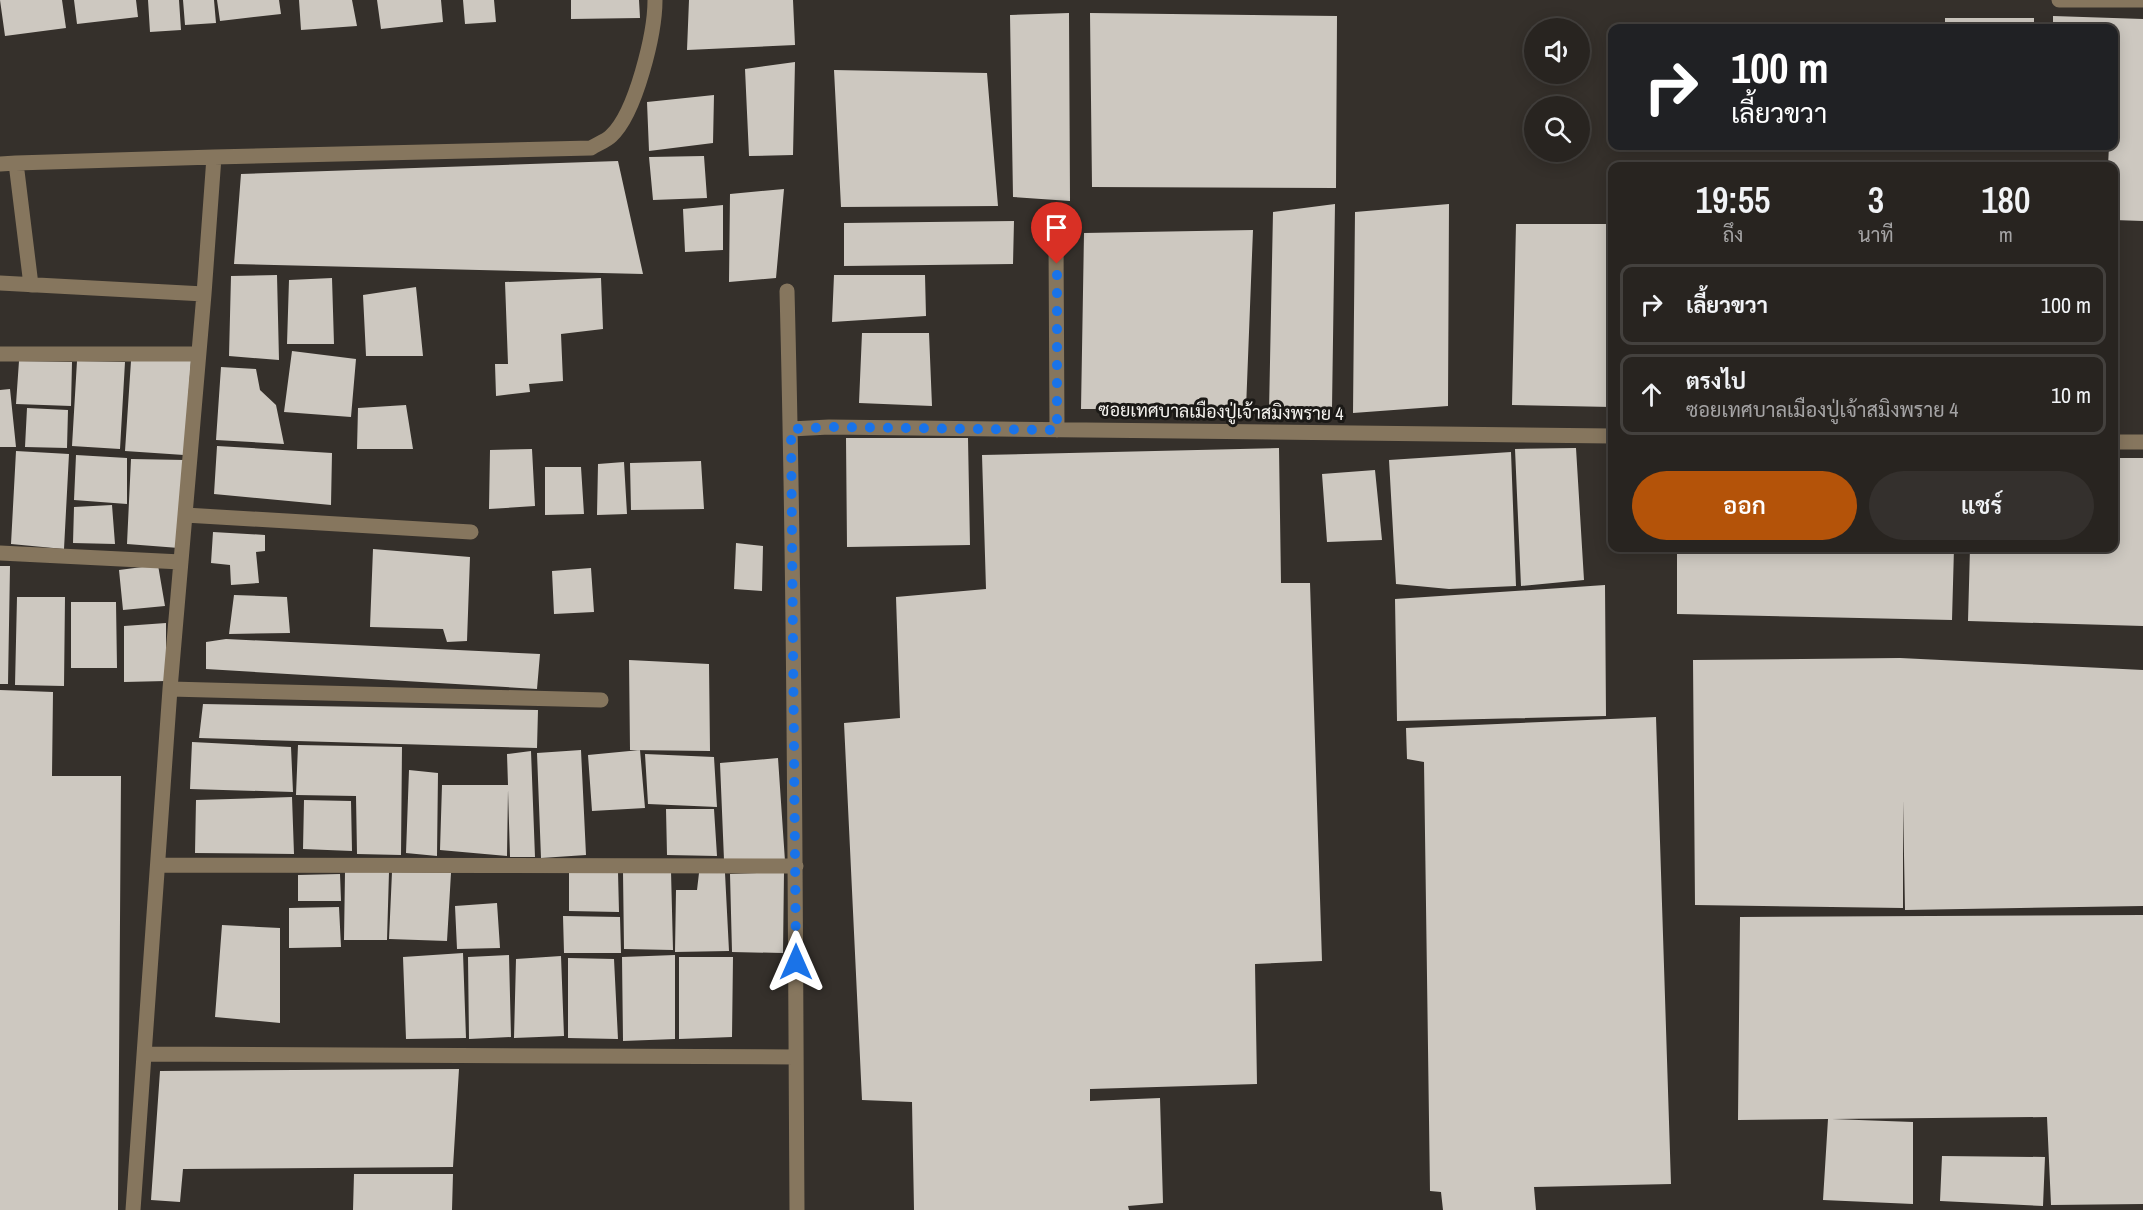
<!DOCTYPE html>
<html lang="th">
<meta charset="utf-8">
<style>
:root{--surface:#282420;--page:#34302d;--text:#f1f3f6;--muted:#a5a4a5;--line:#44413e;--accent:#b45309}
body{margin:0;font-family:"Archivo Narrow",Sarabun,sans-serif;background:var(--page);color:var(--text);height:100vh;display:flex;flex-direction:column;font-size:22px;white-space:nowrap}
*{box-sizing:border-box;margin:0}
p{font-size:20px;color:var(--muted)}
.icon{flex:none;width:33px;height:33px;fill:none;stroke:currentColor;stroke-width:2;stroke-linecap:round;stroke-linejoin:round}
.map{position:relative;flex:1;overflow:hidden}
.panel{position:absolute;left:1608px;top:162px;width:510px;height:390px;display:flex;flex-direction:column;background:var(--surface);border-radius:12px;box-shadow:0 3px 15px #0003,0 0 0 2px var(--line)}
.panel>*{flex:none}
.banner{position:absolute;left:1608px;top:24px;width:510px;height:126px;border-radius:12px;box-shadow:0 3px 15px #0003,0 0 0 2px var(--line);background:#202124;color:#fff;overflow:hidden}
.fabs{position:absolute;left:1524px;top:18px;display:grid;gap:12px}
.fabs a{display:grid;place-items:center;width:66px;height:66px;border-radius:50%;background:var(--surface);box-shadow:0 3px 15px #0003,0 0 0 2px var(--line);font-size:30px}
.pin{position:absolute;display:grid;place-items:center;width:51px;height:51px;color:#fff;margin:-62px -26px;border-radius:50% 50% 50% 0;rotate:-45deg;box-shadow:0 0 6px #0007}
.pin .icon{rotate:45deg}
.me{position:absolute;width:66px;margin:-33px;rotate:0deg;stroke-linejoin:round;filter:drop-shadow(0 0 4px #0008)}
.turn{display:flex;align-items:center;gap:21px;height:126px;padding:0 24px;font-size:27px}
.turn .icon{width:78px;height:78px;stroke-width:2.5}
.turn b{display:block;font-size:42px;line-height:51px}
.eta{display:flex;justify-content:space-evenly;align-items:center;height:102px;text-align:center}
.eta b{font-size:36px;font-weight:600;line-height:42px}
.primary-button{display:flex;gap:12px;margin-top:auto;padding:12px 24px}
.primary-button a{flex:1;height:69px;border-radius:36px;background:var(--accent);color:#fff;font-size:24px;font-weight:600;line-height:69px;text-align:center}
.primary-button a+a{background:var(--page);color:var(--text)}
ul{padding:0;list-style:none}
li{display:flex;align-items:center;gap:18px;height:81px;margin:0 12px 9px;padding:0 12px;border:3px solid var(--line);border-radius:12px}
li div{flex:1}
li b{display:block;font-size:22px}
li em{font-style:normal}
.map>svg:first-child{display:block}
.building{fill:#cdc8c0}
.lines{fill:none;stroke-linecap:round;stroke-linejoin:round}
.minor{stroke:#86765e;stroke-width:15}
.route{stroke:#1a73e8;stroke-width:10;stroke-dasharray:0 18}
.labels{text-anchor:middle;stroke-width:6;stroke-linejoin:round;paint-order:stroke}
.street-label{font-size:18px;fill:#f6f4f0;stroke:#1b1916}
</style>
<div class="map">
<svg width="2143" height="1210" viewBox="0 0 2143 1210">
<rect width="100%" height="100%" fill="#35302b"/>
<path class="building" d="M0 0H62L66 28 5 36Z
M74 0H136L138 17 77 24Z
M148 0H179L181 30 150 32Z
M183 0H214L216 23 185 25Z
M217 0H279L281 14 220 21Z
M299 0H352L357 26 301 30Z
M377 0H441L443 22 381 29Z
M463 0H494L496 22 465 24Z
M571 0H639L640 18 571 19Z
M689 0H793L795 45 687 50Z
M1069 13 1070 201 1013 197 1010 15Z
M1090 13 1337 16 1336 188 1092 187Z
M2053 16 2143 19V221L2114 220V166H2108L2109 146H2114V28H2053Z
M1945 18H2034V28H1945Z
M795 62 793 155 749 156 745 69Z
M834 70 987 73 998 206 841 207Z
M714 95 713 143 649 151 647 102Z
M704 156 707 198 653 200 649 157Z
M618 161 643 274 234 264 241 174Z
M784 189 776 278 729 282 730 194Z
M1335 204 1332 408 1269 412 1273 212Z
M1449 204 1448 406 1353 413 1355 212Z
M723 205V250L685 252 683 209Z
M1014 221 1013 264 844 266V223Z
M1516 224H1612V407L1512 405Z
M1253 230 1246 409H1081L1084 233Z
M277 275 279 360 229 356 231 276Z
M834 275H925L926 316 832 322Z
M332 278 334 344H287L289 280Z
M601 278 603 329 561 334 563 381 529 384 530 392 496 396 495 364H508L505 282Z
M416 287 423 356H366L363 295Z
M862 333H929L932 406 859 403Z
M292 351 356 359 351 417 284 412Z
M19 361 72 362 71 406 16 404Z
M77 361 125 362 120 449 72 446Z
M131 361H191L184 455 125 451Z
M221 367 256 369 260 390 276 405 284 444 216 440Z
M10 389 16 447H0V390Z
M406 405 413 449H357L358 408Z
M27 408 68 410 67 448 25 447Z
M846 438H968L970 545 847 547Z
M217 446 332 453 331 505 214 494Z
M1279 448 1281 583H1310L1322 961 1255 964 1257 1084 1090 1089V1101L1160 1098 1163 1203 1128 1206 1129 1210H914L912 1102 862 1100 844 723 900 718 896 597 986 589 982 455Z
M1576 448 1584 580 1521 586 1515 449Z
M532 449 535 506 489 509 490 450Z
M16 451 69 454 64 549 11 544Z
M1511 452 1516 586 1449 589 1396 584 1389 460Z
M76 455 127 458V504L74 500Z
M2114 458H2143V626L1968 621 1970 548H2114Z
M131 459 185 460 179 548 127 544Z
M701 461 704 509 631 510 630 463Z
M624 462 627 514 597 515 598 464Z
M545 467H581L584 514 545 515Z
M1375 470 1382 540 1327 542 1322 474Z
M112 505 115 544 73 543 74 507Z
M213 532 265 535V551L256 552 259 583 231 585 230 565 211 563Z
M736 543 763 546 762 591 734 589Z
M1677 548H1954L1952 620 1677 614Z
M373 549 470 557 467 641 447 642 443 629 370 627Z
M158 565 165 606 123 610 119 570Z
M0 566H10L8 684H0Z
M591 568 594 612 554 614 552 571Z
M1605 585 1606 716 1397 721 1395 599Z
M234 595 287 597 290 633 229 634Z
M17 597H65L64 686 15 685Z
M71 602H116L117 668H71Z
M166 623V681L124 682V626Z
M226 639 540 654 537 689 206 669V642Z
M1900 658 2143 670V906L1905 910 1903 800V908L1695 905 1693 660Z
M629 660 709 664 710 751 630 750Z
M0 690 53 692 52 776H121L118 1210H0Z
M203 704 538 710 537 748 199 738Z
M1656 717 1671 1184 1534 1187 1536 1210H1443L1441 1192 1430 1191 1424 762 1407 759 1406 728Z
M192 742 291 747 293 792 190 789Z
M298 745 402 747 401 855 357 854 356 796 296 795Z
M581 750 586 855 541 858 537 753Z
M640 750 645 808 592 811 588 755Z
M531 751 535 857H510L508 790 507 856 440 850 442 785H508L507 754Z
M645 754 714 757 717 807 648 804Z
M778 758 785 861 724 860 720 763Z
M409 770 438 773 437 856 406 853Z
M292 797 294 854 195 853 196 800Z
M304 800 351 801 352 851 303 849Z
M666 809H714L717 856 667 855Z
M671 871 673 950 624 949 623 872Z
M345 872H389L387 940H344Z
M392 872 451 873 447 941 389 939Z
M569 872H618L619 912 569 911Z
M784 872 783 953 732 952 730 874Z
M699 873H725L729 951 675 952 676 890H697Z
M340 874 341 901H298V875Z
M497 903 500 948 457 949 455 906Z
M339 907 341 947 289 948V908Z
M2143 915V1204L2051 1205 2047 1117 1832 1119 1913 1122V1204L1823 1200 1828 1119 1738 1120 1740 917Z
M563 916 620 917 621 953H564Z
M222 925 280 928V1023L215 1017Z
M463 953 466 1038 406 1039 403 957Z
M509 955 511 1037 469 1039 468 957Z
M675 955V1039L623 1041 622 957Z
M561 956 564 1036 514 1038 516 959Z
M679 957H733L732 1037 679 1039Z
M568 958 614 959 618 1039 568 1038Z
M459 1069 453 1167 183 1169 180 1202 151 1200 160 1071Z
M1942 1156 2045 1157 2043 1206 1940 1201Z
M354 1174H453L452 1210H353Z"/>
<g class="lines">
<path class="minor" d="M2059 0H2143
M16 163 214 157
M0 164 16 163 31 285
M1056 240 1057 430
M0 283 204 294
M787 291C795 597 795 904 797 1210
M0 354H198
M791 429 829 427 1612 436
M2114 442H2143
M185 515 471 532
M0 553 181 562
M170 689 601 700
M158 865 796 866
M144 1054 796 1057
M133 1210 170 689 204 294 214 157 591 148C597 144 606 141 611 136 636 113 655 33 655 0"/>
</g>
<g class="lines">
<path class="route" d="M796 962 791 429 829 427 1057 430V264"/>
</g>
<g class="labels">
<g class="street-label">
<text transform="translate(1221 412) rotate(1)" y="6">ซอยเทศบาลเมืองปู่เจ้าสมิงพราย 4</text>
</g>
</g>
</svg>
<div class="fabs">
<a><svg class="icon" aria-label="sound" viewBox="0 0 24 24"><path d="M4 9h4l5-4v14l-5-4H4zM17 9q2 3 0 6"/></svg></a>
<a><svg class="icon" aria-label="search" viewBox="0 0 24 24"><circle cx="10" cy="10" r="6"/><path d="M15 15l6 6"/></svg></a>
</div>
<div class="pin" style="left:1057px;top:264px;background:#d93025"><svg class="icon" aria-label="arrive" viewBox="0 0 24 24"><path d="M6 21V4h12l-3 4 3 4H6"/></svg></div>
<svg class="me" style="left:796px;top:962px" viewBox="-20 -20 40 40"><path d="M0-17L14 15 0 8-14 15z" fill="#1a73e8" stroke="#fff" stroke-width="4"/></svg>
<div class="banner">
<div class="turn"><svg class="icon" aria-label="right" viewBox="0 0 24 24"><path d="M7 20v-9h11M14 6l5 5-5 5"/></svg><div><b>100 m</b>เลี้ยวขวา</div></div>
</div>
<section class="panel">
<div class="eta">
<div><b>19:55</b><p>ถึง</p></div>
<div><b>3</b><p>นาที</p></div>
<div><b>180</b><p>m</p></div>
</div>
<ul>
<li><svg class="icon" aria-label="right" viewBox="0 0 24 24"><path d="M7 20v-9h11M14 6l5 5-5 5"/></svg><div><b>เลี้ยวขวา</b></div><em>100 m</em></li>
<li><svg class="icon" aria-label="ahead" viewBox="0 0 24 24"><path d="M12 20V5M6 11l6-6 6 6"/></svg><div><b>ตรงไป</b><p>ซอยเทศบาลเมืองปู่เจ้าสมิงพราย 4</p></div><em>10 m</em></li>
</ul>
<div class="primary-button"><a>ออก</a><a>แชร์</a></div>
</section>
</div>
